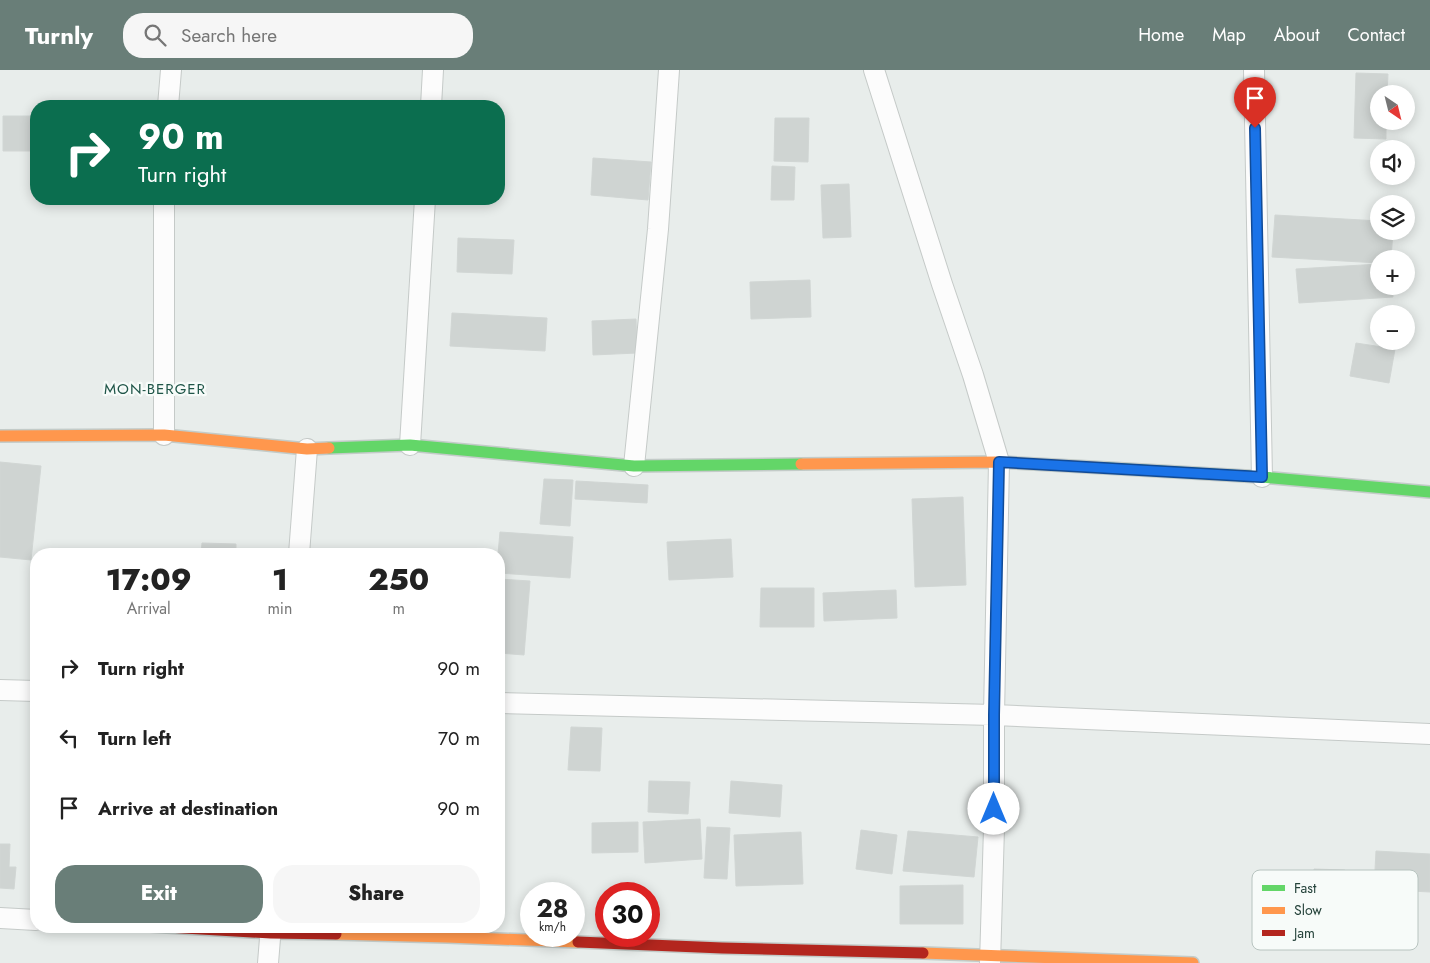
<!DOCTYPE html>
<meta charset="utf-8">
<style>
:root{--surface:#fff;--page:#f6f6f6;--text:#222;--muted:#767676;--accent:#697e78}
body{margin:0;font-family:Jost,sans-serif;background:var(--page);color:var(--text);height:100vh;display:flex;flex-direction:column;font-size:19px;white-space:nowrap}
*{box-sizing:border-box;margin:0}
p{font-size:16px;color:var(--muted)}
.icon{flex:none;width:28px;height:28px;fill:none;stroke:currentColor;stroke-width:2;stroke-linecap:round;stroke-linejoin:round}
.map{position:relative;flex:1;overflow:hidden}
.panel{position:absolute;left:30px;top:478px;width:475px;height:385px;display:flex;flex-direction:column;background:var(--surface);border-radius:20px;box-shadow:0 2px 12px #0003}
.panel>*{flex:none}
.banner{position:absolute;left:30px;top:30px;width:475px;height:105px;border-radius:20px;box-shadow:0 2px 12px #0003;background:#0b6e4f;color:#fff;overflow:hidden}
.needle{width:32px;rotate:145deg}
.tools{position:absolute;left:1370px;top:15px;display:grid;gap:10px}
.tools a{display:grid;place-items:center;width:45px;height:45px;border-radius:50%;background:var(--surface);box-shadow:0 2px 12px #0003;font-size:25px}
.speed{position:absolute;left:520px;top:812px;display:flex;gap:10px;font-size:25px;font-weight:700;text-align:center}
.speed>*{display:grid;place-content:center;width:65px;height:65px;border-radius:50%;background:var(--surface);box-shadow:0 2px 12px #0003;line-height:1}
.speed small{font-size:12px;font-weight:400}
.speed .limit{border:8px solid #d22;background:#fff;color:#111}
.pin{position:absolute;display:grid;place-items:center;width:42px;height:42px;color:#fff;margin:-51px -21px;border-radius:50% 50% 50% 0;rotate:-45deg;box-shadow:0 0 5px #0007}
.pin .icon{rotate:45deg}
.me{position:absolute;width:55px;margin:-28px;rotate:0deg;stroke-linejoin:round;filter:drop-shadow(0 0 4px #0008)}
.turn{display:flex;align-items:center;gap:18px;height:105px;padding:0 25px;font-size:22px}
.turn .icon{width:65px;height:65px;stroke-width:2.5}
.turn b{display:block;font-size:35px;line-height:42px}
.eta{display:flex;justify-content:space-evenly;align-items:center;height:85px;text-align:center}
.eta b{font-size:30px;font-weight:800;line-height:35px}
.button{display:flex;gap:10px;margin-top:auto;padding:10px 25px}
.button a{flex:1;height:58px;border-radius:20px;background:var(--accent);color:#fff;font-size:20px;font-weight:800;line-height:58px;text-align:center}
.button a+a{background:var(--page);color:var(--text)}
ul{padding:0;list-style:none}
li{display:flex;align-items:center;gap:15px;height:70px;padding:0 25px}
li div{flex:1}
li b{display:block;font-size:19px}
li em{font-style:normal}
header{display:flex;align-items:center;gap:30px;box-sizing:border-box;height:70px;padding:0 25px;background:var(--accent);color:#fff}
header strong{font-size:24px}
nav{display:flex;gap:28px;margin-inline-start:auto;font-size:18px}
.search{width:350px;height:45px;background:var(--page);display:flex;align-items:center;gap:12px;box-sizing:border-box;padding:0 18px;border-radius:20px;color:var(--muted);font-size:19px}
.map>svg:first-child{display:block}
.building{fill:#cfd4d2;stroke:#d1d6d4}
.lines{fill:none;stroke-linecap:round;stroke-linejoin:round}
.street-casing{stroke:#c5cac8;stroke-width:22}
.fast-casing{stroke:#c3cbc8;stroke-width:14}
.slow-casing{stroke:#c3cbc8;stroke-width:14}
.jam-casing{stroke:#c3cbc8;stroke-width:14}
.street{stroke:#fcfcfc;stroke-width:20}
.fast{stroke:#63d668;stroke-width:11}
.slow{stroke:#ff974d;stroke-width:11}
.jam{stroke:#b3261e;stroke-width:11}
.route-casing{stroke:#114b97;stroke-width:12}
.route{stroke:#1a73e8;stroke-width:9}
.labels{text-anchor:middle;stroke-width:4.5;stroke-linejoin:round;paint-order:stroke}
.neighbourhood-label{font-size:15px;letter-spacing:1px;fill:#1f5548;stroke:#f7fbf9}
.key{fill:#f7fbf9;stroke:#b8c4c0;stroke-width:1}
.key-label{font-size:14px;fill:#24423a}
</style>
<header>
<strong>Turnly</strong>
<div class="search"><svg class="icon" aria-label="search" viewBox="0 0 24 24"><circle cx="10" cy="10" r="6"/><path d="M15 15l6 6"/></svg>Search here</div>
<nav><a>Home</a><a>Map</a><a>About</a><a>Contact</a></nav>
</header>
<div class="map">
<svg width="1430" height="893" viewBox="0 0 1430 893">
<rect width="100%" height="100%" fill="#e8edeb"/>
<path class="building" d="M1356 3 1388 4 1387 24H1379V51H1386V69L1354 68Z
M3 46H36V81H3Z
M775 48H809L808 92 774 91Z
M593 88 651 92 648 130 591 125Z
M772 96 795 97 794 130H771Z
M849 114 851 167 823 168 821 115Z
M1275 145 1379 151V161H1393L1391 189H1379V193L1272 187Z
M458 168 514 170 512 204 457 202Z
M1379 194V216H1392L1393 227 1299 233 1296 199Z
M810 210 811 247 751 249 750 212Z
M452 243 547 248 545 281 450 276Z
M636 249 637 283 593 285 592 251Z
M1356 273 1395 279 1389 313 1350 306Z
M0 392 41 396 31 490 0 487Z
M544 409 573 410 570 456 540 454Z
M576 411 648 415 647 433 575 429Z
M963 427 966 515 915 517 912 429Z
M500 462 573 467 570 508 499 503 498 484Z
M731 469 733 507 669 510 667 472Z
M202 473 236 474V484H201Z
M499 509 530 511 524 585 499 583Z
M761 518H814V557H760Z
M896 520 897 548 824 551 823 523Z
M571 657 602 658 600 701 568 700Z
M649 711 690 712 688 744 648 742Z
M731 711 782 715 780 747 729 743Z
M700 749 702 789 645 793 643 752Z
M638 752V782L592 783V753Z
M707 757 730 758 727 809 704 808Z
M861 760 897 765 892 804 856 799Z
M908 761 978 767 974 807 903 801Z
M801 762 803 814 736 816 734 765Z
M0 774H10L9 797H16L14 819 0 818Z
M1376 781 1430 784V822L1374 819Z
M1314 799 1345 800 1343 854 1313 853Z
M963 815V854H900V816Z"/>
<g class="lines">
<defs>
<path id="street" d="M874 0 942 214 973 305 999 392 994 645V758L990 893
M1254 0 1262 407
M168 36 171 0
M431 36 433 0
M164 365V129
M410 375 425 129
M634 396 658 159 669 0
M299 484 307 379
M0 620 36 621
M499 633 994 645 1430 664
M0 848 36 850
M268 893 271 856"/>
<path id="fast" d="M329 378 410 375 634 396 801 394
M1107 398 1262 407 1430 422"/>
<path id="slow" d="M0 366 164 365 307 379 329 378
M801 394 999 392 1107 398
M336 864 447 867 578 872
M923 883 1193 893"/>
<path id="jam" d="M150 856 271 863 336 864
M578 872 722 878 923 883"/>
</defs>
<use href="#street" class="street-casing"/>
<use href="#fast" class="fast-casing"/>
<use href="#slow" class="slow-casing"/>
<use href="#jam" class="jam-casing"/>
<use href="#street" class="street"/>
<use href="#fast" class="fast"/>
<use href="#slow" class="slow"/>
<use href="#jam" class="jam"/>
</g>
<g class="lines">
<defs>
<path id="route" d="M994 739V645L999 392 1262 407 1255 58"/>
</defs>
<use href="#route" class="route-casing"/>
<use href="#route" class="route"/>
</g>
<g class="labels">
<g class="neighbourhood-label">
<text x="155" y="324">MON-BERGER</text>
</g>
</g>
<rect x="1252" y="800" width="166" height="80" rx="8" class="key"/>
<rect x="1262" y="815" width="23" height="6" fill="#63d668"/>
<rect x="1262" y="837" width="23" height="7" fill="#ff974d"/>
<rect x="1262" y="860" width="23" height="6" fill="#b3261e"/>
<g class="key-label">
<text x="1294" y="823">Fast</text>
<text x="1294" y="845">Slow</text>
<text x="1294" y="868">Jam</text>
</g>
</svg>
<div class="tools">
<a><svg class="needle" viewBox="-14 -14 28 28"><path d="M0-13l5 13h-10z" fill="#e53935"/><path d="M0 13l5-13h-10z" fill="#767676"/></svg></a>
<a><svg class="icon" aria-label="sound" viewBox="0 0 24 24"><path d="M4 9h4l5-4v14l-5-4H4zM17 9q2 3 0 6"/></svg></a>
<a><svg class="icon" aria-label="layers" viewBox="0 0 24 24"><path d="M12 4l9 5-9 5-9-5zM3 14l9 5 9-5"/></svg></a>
<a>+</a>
<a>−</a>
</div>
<div class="speed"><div>28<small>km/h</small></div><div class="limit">30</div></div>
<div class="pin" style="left:1255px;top:58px;background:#d93025"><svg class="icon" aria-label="arrive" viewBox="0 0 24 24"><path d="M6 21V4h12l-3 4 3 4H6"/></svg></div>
<svg class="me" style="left:994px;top:739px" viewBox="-20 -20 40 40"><circle r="19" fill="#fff"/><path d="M0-13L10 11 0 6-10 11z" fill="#1a73e8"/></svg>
<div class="banner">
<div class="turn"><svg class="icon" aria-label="right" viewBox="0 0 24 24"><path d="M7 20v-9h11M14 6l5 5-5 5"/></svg><div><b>90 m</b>Turn right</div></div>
</div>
<section class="panel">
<div class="eta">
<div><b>17:09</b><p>Arrival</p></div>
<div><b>1</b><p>min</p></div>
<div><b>250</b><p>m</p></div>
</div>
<ul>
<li><svg class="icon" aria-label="right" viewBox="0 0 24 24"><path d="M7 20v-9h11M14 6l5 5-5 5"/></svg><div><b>Turn right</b></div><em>90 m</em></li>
<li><svg class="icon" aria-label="left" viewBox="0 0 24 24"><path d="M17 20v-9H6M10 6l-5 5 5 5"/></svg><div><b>Turn left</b></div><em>70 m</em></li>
<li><svg class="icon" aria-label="arrive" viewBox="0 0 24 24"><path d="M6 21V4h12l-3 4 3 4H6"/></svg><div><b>Arrive at destination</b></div><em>90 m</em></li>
</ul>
<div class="button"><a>Exit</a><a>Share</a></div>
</section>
</div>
